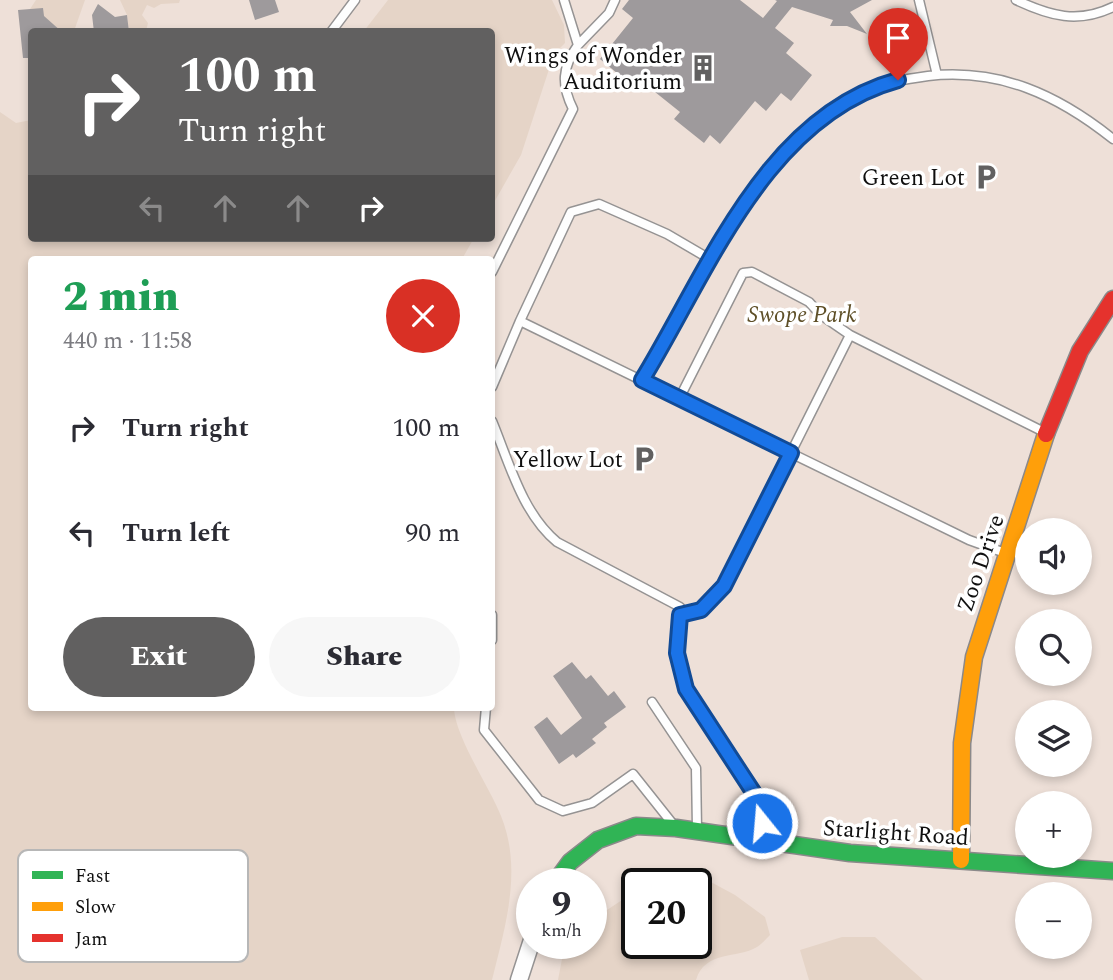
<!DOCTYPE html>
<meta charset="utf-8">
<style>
:root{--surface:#fff;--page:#f7f7f7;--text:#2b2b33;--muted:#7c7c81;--accent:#616060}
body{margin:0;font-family:Spectral,serif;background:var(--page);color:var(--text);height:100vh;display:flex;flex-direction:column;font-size:26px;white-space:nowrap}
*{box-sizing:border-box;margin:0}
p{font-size:23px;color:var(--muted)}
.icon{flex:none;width:38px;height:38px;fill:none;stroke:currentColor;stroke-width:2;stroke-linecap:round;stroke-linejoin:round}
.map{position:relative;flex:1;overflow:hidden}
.sheet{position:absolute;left:28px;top:256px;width:467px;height:455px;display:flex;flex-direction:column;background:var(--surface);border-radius:7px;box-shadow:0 4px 10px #0003}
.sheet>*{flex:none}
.hud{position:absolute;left:28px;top:28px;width:467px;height:214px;border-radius:7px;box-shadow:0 4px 10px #0003;background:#616060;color:#fff;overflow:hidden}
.tools{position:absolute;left:1015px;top:518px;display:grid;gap:14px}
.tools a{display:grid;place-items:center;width:77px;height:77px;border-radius:50%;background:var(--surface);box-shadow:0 4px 10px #0003;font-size:35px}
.speed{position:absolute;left:516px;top:868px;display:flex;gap:14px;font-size:35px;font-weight:700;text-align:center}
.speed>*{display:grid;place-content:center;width:91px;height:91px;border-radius:50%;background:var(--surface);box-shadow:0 4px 10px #0003;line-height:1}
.speed small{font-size:18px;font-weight:400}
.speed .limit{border:4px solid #111;border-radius:10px;background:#fff;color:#111}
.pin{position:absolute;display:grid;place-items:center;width:60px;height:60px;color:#fff;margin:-72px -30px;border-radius:50% 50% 50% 0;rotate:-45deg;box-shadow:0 0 7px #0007}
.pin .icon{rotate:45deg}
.me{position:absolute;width:77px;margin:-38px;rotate:343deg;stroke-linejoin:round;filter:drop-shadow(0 0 5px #0008)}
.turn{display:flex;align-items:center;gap:24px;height:147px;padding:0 35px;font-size:32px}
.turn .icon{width:91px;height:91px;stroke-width:2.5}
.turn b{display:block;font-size:49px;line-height:60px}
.lanes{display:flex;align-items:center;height:66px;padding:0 35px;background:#0003;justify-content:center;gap:35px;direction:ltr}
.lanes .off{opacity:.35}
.round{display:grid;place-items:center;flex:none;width:74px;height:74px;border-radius:37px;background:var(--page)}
.summary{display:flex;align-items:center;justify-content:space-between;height:119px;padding:0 35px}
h1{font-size:42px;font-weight:800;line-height:52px;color:#1e9e55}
.cta{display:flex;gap:14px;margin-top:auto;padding:14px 35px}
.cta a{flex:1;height:80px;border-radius:42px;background:var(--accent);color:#fff;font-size:28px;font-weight:800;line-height:80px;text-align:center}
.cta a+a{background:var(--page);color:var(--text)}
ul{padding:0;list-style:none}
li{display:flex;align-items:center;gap:21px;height:105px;padding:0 35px}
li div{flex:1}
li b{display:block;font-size:26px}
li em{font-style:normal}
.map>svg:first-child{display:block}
.green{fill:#eee0d8;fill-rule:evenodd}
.forest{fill:#e5d4c7}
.building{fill:#9e9a9c}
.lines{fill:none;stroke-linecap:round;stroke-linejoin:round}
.lane-casing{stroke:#959393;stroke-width:11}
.street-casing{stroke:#959393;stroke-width:19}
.fast-casing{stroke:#8b898a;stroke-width:19}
.slow-casing{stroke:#8b898a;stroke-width:19}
.jam-casing{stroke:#8b898a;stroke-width:19}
.lane{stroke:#fefefe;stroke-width:8}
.street{stroke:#fefefe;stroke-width:16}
.fast{stroke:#30b455;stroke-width:16}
.slow{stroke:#ff9f0a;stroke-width:16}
.jam{stroke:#e5322d;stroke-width:16}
.route-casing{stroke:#114b97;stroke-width:18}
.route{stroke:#1a73e8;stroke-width:12}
.labels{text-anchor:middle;stroke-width:7;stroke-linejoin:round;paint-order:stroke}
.poi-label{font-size:23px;fill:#0f0f0f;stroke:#fff;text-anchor:end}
.park-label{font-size:23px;font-style:italic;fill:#5e4f27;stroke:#fff}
.street-label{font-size:23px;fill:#0f0f0f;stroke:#fff}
.key{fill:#fff;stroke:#b7b7b7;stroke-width:2}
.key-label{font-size:19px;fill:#0f0f0f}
</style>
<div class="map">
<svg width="1113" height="980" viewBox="0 0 1113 980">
<rect width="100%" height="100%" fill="#faf5f6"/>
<path class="green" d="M0 0H1113V980H0ZM32 32H492V238H32ZM32 259H492V707H32ZM1027 530H1080V583H1027ZM1027 621H1080V674H1027ZM1027 712H1080V765H1027ZM1027 803H1080V856H1027ZM532 884H592V943H532ZM637 884H696V943H637ZM1027 894H1080V947H1027Z"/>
<path class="forest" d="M36 0H85L74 31H57L56 27 30 9Z
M120 0H180L179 3 161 4 154 8 147 5 142 15 148 23 146 31 129 32 127 15Z
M388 0H552L564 25 565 43 554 54 521 155 492 206V32L364 31Z
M0 112 16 123 31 120 32 238H474L462 259H32V707H454C454 735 490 788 501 816 523 870 505 927 492 980H0Z
M696 874 735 895 765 917 770 935C766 939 762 944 757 947 737 959 705 950 696 980H558L562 959 570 943H592V920L637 890V943H696V884H651Z
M842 937H875L923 980H809L800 950Z"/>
<path class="building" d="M249 0H275L279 12 255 20Z
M629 0H740L763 18 777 1 775 0H872L850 12 867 34 847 26H830L833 20 792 7 775 28 794 43 786 53 812 75 791 101 781 93 766 111 755 101 720 144 710 135 704 143 674 119 680 112 635 76 629 83 600 59 633 18 622 9Z
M98 4 115 17 127 15 129 32H94L92 15Z
M43 8 44 16 62 32H32V58H23L18 10Z
M572 662 586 679 591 675 608 696 614 691 626 707 604 723 607 727 592 739 596 743 576 758 573 754 559 764 534 727 547 717 561 735 582 718 553 676Z"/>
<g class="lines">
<defs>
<path id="lane" d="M919 0 937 75
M1016 0C1050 16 1078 24 1113 7
M331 32 355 0
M578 45 609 13 615 0
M708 258 667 234 599 204 571 212 520 321 969 540 1008 554
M492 272 573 109C561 85 562 67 578 45L564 0
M850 335 1044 432
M642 380C666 341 685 299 708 259 731 218 760 183 791 149 813 126 836 102 866 90 886 82 907 79 928 76 1000 68 1058 95 1113 139
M492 387 520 321
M492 421C509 462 522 513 557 542L680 607V615L701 609 724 586 850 335 821 315 809 302 752 272 743 273 679 399
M492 615V640
M680 615 677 653 686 689 761 804 763 837
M652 702 696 768 697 829
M486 707 484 730 539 800 563 811 592 803 633 774 672 823"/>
<path id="street" d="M519 980 532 940"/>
<path id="fast" d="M554 884 570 862 598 840 636 826 676 828 850 853 1113 871"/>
<path id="slow" d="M961 860 962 743 974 657 1046 434"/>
<path id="jam" d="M1046 434 1080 351 1113 299"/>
</defs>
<use href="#lane" class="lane-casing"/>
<use href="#street" class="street-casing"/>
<use href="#fast" class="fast-casing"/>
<use href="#slow" class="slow-casing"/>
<use href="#jam" class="jam-casing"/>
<use href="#lane" class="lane"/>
<use href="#street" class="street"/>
<use href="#fast" class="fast"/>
<use href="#slow" class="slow"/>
<use href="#jam" class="jam"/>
</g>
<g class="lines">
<defs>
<path id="route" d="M762 823 761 804 686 689 677 653 680 615 701 610 724 586 791 453 642 380C707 274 765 116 898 80"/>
</defs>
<use href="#route" class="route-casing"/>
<use href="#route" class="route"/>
</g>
<defs>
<symbol id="building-bare" viewBox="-9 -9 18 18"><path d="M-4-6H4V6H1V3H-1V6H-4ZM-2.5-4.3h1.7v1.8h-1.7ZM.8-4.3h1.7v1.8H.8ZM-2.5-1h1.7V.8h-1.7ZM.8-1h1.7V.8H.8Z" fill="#616060" stroke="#fff" stroke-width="2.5" paint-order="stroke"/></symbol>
<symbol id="parking-bare" viewBox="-9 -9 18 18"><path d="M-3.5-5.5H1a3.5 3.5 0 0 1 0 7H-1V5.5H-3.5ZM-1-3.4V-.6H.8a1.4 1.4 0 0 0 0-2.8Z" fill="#616060" stroke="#fff" stroke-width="2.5" paint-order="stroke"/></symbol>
</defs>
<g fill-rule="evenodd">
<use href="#building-bare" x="684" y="49" width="38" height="38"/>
<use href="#parking-bare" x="967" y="158" width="38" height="38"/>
<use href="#parking-bare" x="625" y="440" width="38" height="38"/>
</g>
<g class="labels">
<g class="poi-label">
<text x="682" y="63">Wings of Wonder<tspan x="682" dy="26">Auditorium</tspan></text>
<text x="965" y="185">Green Lot</text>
<text x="623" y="467">Yellow Lot</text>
</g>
<g class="park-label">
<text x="802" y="322">Swope Park</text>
</g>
<g class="street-label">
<text transform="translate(980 563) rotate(-71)" y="8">Zoo Drive</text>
<text transform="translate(896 832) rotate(4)" y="8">Starlight Road</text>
</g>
</g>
<rect x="18" y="850" width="230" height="112" rx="10" class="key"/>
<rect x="32" y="871" width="31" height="8" fill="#30b455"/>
<rect x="32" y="902" width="31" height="9" fill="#ff9f0a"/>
<rect x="32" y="934" width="31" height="8" fill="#e5322d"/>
<g class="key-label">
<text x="75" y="882">Fast</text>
<text x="75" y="913">Slow</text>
<text x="75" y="945">Jam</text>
</g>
</svg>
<div class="tools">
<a><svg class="icon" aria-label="sound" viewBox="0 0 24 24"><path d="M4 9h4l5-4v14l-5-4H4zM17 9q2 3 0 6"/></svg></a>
<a><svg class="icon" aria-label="search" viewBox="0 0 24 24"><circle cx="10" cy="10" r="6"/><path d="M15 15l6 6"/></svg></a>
<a><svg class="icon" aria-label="layers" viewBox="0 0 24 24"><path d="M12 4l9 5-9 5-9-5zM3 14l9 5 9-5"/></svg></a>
<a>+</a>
<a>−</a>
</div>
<div class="speed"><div>9<small>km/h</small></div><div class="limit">20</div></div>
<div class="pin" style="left:898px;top:80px;background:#d93025"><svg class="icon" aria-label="arrive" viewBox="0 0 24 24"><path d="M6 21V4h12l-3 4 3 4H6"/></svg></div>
<svg class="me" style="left:762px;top:823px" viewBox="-20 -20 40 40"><circle r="17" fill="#1a73e8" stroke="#fff" stroke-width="3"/><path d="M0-11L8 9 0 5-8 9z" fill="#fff"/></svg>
<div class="hud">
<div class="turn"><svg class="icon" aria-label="right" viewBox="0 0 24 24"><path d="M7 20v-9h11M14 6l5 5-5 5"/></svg><div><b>100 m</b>Turn right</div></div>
<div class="lanes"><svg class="icon off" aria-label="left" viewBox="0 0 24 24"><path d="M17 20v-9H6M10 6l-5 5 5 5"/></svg><svg class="icon off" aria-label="ahead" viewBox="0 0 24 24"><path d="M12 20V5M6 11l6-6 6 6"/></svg><svg class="icon off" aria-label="ahead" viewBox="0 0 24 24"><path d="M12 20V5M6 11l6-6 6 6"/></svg><svg class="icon" aria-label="right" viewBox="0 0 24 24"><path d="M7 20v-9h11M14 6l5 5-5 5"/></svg></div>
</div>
<section class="sheet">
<div class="summary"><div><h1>2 min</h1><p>440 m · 11:58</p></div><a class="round" style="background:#d93025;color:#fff"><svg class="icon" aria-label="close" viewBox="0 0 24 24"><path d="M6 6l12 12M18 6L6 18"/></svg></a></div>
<ul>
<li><svg class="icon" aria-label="right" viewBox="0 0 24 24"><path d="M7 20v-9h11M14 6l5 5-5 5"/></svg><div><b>Turn right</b></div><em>100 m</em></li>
<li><svg class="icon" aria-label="left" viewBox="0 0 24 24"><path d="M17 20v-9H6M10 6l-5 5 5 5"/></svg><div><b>Turn left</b></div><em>90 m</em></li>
</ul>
<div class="cta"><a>Exit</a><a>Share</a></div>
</section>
</div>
